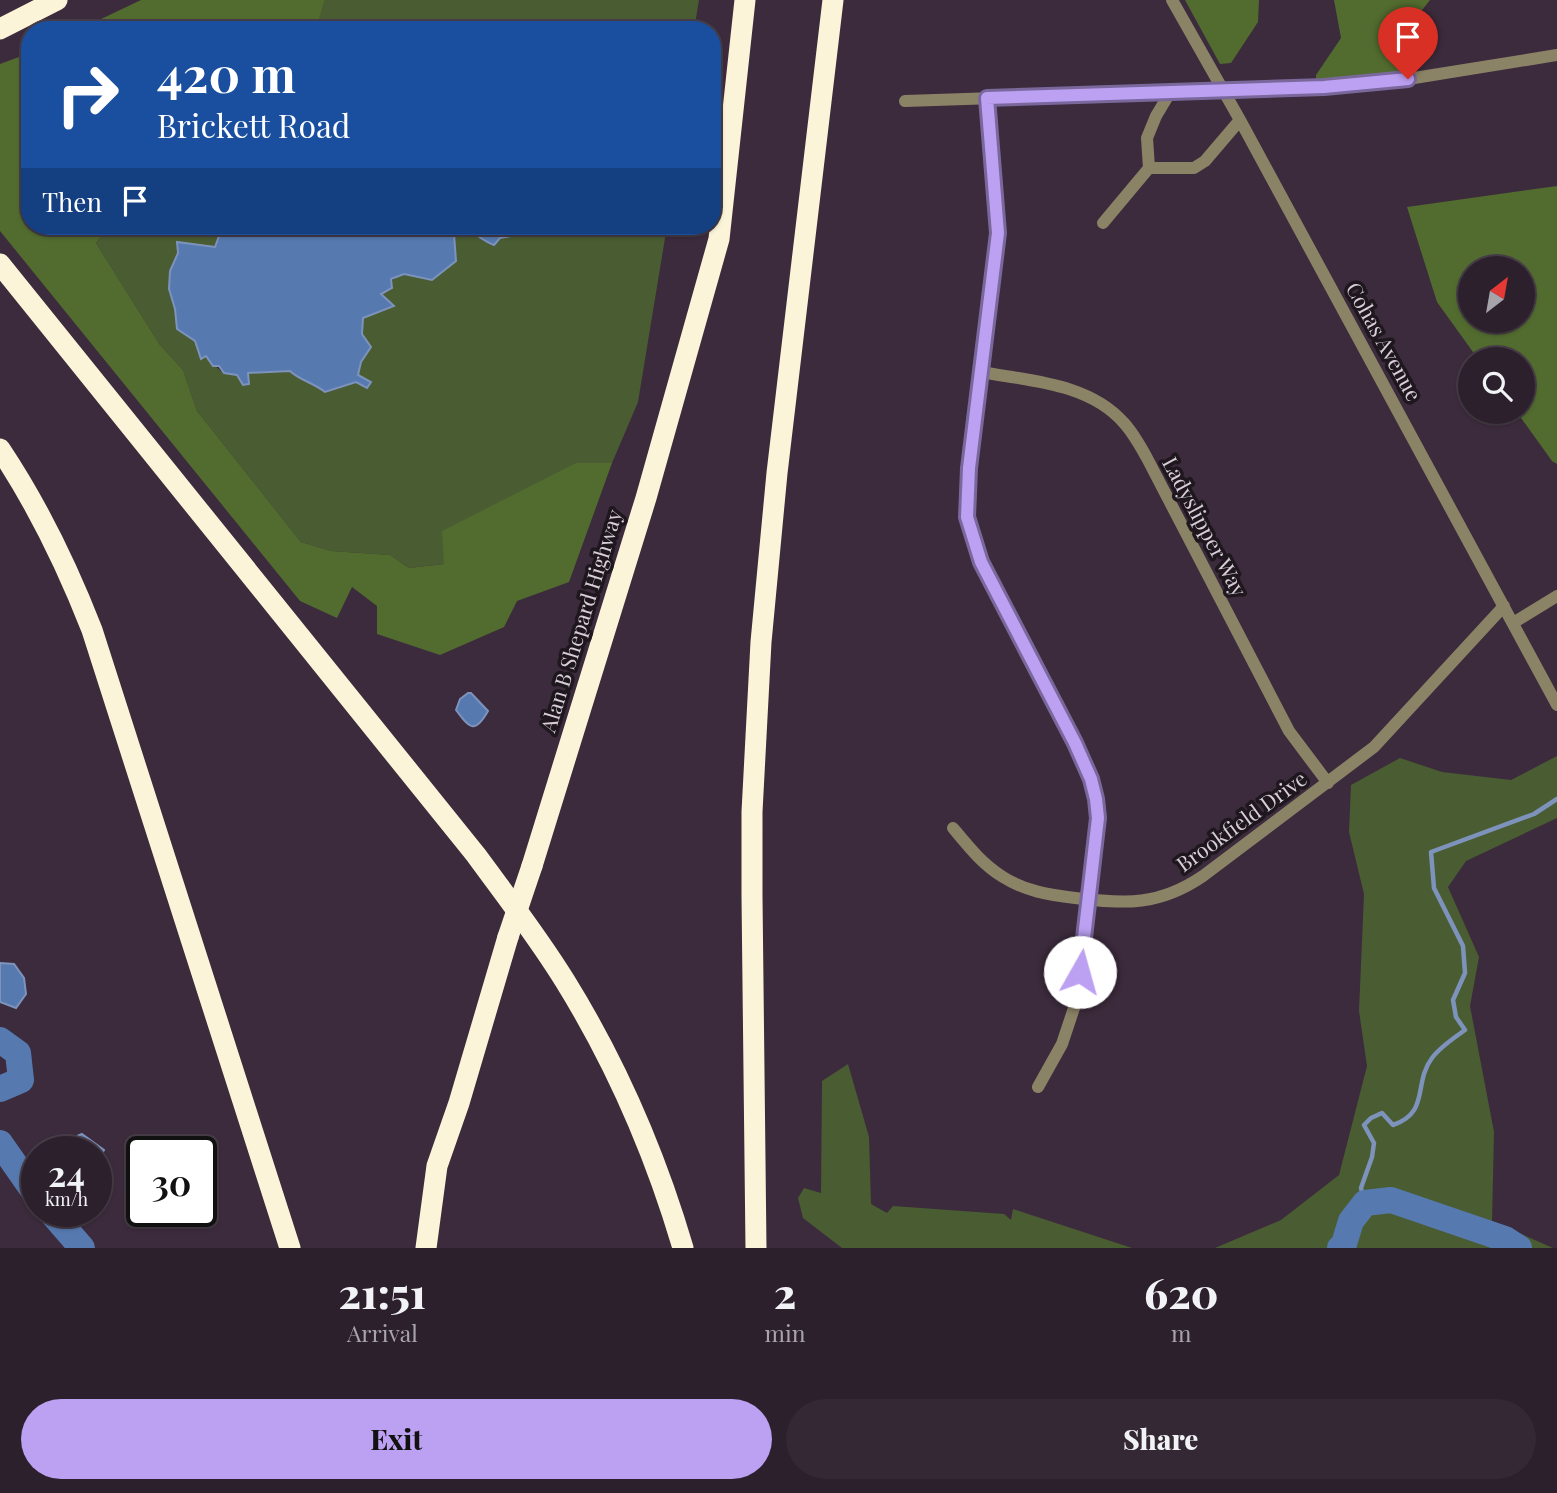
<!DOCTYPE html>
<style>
:root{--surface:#2d202d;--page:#352835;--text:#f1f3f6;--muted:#a7a3aa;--line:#483e49;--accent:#bca0f2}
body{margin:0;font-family:"Playfair Display",serif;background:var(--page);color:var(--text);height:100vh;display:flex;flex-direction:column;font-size:26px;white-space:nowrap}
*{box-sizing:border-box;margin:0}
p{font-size:23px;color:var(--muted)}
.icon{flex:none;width:38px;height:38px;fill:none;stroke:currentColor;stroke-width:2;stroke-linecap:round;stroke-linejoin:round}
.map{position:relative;height:1248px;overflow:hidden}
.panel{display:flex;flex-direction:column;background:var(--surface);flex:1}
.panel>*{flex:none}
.top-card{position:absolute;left:21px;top:21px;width:700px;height:214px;border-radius:28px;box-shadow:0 2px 5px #0004,0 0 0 2px var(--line);background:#1a4fa0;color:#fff;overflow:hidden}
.needle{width:46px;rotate:31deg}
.controls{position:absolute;left:1458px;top:256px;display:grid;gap:14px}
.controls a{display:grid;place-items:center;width:77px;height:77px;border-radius:50%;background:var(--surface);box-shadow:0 2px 5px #0004,0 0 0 2px var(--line);font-size:35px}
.speed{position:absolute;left:21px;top:1136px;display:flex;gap:14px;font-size:35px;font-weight:700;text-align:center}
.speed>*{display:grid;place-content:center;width:91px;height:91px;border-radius:50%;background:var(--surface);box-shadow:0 2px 5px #0004,0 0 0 2px var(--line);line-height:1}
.speed small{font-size:18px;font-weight:400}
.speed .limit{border:4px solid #111;border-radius:10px;background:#fff;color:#111}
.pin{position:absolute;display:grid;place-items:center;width:60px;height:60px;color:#fff;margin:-72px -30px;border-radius:50% 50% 50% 0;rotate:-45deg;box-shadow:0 0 7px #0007}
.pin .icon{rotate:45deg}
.me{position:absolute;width:77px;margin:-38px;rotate:7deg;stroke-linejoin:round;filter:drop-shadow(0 0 5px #0008)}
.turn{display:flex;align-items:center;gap:24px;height:147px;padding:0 21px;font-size:32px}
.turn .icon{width:91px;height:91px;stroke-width:2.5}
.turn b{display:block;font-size:49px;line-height:60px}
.then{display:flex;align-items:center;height:66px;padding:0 21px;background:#0003;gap:14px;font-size:26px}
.eta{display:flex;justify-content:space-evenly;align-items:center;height:119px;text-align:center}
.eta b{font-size:42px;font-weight:800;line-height:49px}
.button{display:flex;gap:14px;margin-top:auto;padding:14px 21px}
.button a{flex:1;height:80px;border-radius:42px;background:var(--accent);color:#111;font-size:28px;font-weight:800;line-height:80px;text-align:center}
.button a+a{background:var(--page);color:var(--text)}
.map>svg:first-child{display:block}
.green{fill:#4a5c32}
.forest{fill:#526c2f;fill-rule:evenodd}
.water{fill:#567ab0;stroke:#7d93bc;stroke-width:2}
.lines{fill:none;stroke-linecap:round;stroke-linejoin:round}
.stream{stroke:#7d93bc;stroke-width:4.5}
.river{stroke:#567ab0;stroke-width:26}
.minor{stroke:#8b8366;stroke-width:12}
.highway{stroke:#fbf4d8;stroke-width:21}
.highway-bridge{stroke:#fbf4d8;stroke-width:21}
.route-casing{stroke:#7a689d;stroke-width:18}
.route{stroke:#bca0f2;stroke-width:12}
.labels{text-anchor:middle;stroke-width:7;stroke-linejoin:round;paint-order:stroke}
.street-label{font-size:21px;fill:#d8cdd8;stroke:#1e171e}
</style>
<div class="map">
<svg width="1557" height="1248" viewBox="0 0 1557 1248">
<rect width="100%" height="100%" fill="#3c2b3c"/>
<path class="green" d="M325 0H699L694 30H309L318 21Z
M109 226H216L219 236 216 247 177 243 178 253 170 271 169 289 175 309 177 329C183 332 190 336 195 341 204 348 214 368 224 373 228 375 282 372 290 371 299 380 314 383 325 392L356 382 367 388 358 375 361 362 370 347 361 334 363 318 394 305 381 294C398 269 406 274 432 280L454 248V234L462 226 474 232 485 242 511 236 529 228V226H667L638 402 612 463H576L444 564 409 568 390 555 331 551 301 542 197 411 183 370 160 345 96 243Z
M1557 756V818L1466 861 1448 887 1479 957 1470 1006 1494 1132 1492 1221 1553 1248H1215L1281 1220 1339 1175 1367 1066 1359 1011 1364 894 1349 832 1351 785 1400 758 1442 772 1511 780Z
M848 1064 869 1137 871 1204 887 1213 893 1206 1004 1214 1011 1220 1013 1209 1132 1248H842L803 1218 798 1198 804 1188 821 1193 822 1081Z"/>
<path class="forest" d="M141 0H325L318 22 309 30H78Z
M1185 0H1259L1258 22 1231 63 1220 64Z
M1334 0H1430L1399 40 1402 79 1316 87V75L1341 38Z
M30 53V226H109L96 243 160 345 183 370 197 411 301 542 331 551 390 555 409 568 444 564 442 531 576 463H612L569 582 517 601 504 627 440 655 377 634V606L352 587 337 618 300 601 0 231V64Z
M1557 186V464L1552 461 1516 411H1522V359H1478L1437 302 1407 207ZM1470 268H1522V320H1470Z"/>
<path class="water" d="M216 226H462L454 234 456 261 432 280 404 274 391 279 392 288 381 294 394 306 363 318 362 334 371 347 361 362 358 375 371 382 367 388 356 382 325 392C314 383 299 380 290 371L248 373 249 384 243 385 237 375 224 373 219 366H213L206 356 201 359 195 341 177 329 175 309 169 289 170 271 178 253 177 242 215 247 219 236Z
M463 226H490L491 229 510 232 513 226H529V228L511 236 500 238 494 245C482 241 474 232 463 226Z
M468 693H471L488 711C475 734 470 729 456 710L460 699Z
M0 963 14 964 24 978 26 994 16 1008 0 1002Z
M82 1134 104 1150 98 1160 96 1161V1152L62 1151 56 1145Z"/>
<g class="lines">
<path class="stream" d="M1365 1203 1361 1188 1372 1157 1374 1143 1364 1125 1371 1118 1382 1113 1393 1125C1430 1113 1413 1083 1432 1058 1440 1047 1454 1038 1465 1030L1456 1017 1453 1000 1465 973 1463 946 1434 888 1431 852 1534 814 1557 799"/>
<path class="river" d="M0 1040 18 1053 21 1080 0 1089
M0 1143 37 1196
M50 1211 82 1248
M1340 1248 1344 1244 1351 1221 1365 1203 1391 1200 1505 1239 1519 1248"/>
<path class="minor" d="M1172 0 1240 120 1557 705
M987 98 998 233 969 468 967 517 981 562 1075 743 1091 779 1096 799 1098 818 1078 996 1062 1044 1038 1087
M905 101 1324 87 1408 79 1557 55
M1149 168 1147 138 1156 116 1171 91
M1103 223 1149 168H1194L1205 161 1240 120
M981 372C1030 381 1089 383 1124 423 1134 434 1141 447 1148 460L1289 731 1328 783
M1513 623 1557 596
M953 828C968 846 982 864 1003 877 1025 891 1049 895 1075 898 1126 904 1159 906 1203 876L1374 747 1504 606"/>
<path class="highway" d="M0 29 57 0
M0 264 476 855C506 896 538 937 565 981 617 1065 655 1153 683 1248
M0 449C38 506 67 566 92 630L290 1248
M532 866 646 498 719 239 745 0
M426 1248 437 1166 459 1103 508 937
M756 1248 752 896V812L761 642 777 473 833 0"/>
<path class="highway-bridge" d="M508 937 532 866"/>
</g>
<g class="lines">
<defs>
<path id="route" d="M1080 972 1098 818 1096 799 1091 779 1075 743 981 562 967 517 969 468 998 233 987 98 1324 87 1408 79"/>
</defs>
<use href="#route" class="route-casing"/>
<use href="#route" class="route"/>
</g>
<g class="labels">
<g class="street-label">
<text transform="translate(1383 342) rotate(61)" y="7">Cohas Avenue</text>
<text transform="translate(1204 527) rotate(62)" y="7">Ladyslipper Way</text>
<text transform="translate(582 621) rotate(-73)" y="7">Alan B Shepard Highway</text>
<text transform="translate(1242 822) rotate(-36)" y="7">Brookfield Drive</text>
</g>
</g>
</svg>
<div class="controls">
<a><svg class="needle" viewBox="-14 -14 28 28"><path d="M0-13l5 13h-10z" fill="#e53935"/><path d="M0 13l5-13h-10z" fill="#a7a3aa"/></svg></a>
<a><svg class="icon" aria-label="search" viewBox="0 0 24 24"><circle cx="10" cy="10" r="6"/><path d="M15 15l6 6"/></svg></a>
</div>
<div class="speed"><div>24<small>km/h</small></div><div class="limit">30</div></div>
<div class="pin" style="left:1408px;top:79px;background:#d93025"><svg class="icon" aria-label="arrive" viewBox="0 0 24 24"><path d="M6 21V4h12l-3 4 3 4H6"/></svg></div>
<svg class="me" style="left:1080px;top:972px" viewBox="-20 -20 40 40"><circle r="19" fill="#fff"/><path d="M0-13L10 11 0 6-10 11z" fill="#bca0f2"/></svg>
<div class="top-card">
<div class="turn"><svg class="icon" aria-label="right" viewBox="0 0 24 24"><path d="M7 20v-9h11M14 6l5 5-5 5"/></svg><div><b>420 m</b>Brickett Road</div></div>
<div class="then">Then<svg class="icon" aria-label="arrive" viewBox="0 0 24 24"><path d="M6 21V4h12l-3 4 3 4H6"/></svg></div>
</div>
</div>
<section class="panel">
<div class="eta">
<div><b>21:51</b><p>Arrival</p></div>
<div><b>2</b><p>min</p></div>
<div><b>620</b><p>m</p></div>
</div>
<div class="button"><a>Exit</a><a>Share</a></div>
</section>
